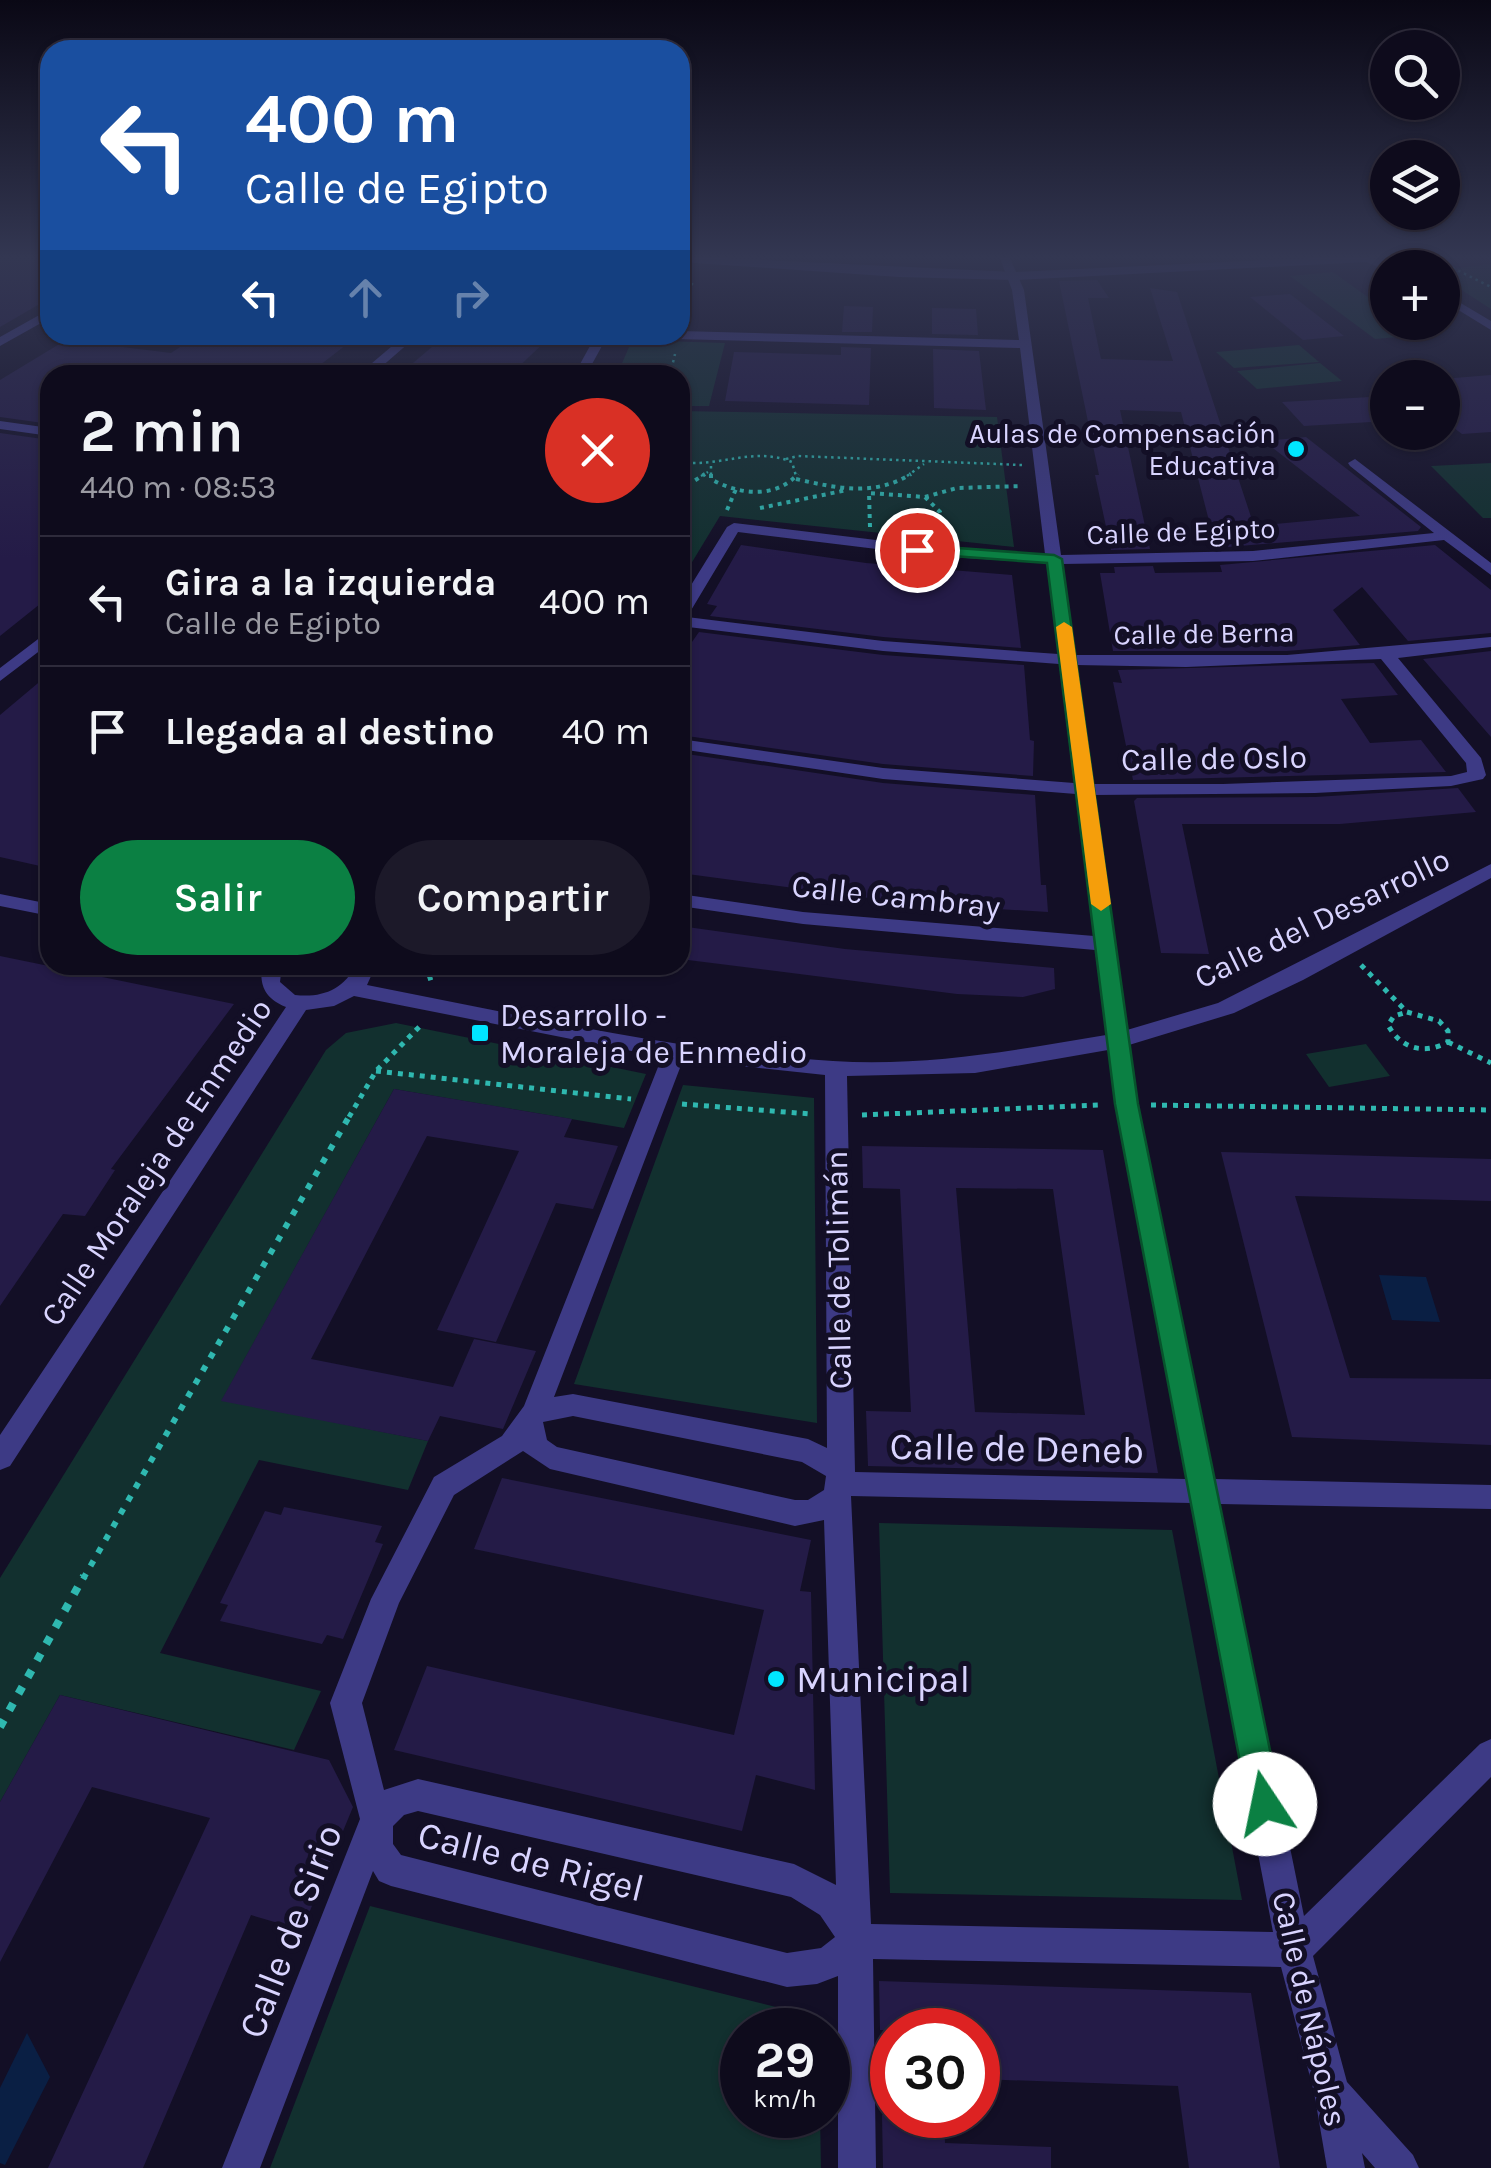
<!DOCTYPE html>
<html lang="es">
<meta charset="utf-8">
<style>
:root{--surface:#0e0b1c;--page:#1c1929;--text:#f1f3f6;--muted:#9b9ba3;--line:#2e2b3b;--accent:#0b8043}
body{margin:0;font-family:Karla,sans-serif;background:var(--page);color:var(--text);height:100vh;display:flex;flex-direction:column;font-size:38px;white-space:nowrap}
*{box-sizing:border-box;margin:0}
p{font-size:32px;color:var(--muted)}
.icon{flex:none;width:55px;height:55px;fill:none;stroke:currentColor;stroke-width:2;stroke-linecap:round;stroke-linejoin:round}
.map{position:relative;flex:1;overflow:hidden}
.panel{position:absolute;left:40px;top:365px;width:650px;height:610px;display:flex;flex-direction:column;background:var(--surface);border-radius:30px;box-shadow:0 2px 8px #0004,0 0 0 2px var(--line)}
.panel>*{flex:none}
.guide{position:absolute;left:40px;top:40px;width:650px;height:305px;border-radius:30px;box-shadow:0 2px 8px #0004,0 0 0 2px var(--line);background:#1a4fa0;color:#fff;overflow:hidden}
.controls{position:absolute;left:1370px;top:30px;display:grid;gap:20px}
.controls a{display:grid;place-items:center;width:90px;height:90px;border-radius:50%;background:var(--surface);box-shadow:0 2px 8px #0004,0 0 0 2px var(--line);font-size:50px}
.speed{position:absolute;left:720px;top:2008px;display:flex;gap:20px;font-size:50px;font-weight:700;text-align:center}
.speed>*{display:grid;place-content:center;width:130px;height:130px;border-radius:50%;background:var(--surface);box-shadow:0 2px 8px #0004,0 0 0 2px var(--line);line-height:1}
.speed small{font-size:25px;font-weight:400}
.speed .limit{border:15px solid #d22;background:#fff;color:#111}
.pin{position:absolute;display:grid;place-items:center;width:85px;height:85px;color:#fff;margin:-42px;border:5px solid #fff;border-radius:50%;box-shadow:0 2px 10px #0007}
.me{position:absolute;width:110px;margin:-55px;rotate:349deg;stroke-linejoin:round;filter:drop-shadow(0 0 8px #0008)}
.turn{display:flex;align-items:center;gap:35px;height:210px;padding:0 40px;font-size:45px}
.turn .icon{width:130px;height:130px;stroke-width:2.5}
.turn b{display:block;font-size:70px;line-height:85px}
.lanes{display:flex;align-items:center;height:95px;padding:0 40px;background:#0003;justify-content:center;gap:50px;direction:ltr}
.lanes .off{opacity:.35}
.round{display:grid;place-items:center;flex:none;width:105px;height:105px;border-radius:52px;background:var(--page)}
.summary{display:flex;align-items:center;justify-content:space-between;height:170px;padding:0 40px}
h1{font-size:60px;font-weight:600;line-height:75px}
.action{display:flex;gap:20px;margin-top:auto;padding:20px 40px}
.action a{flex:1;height:115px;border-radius:60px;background:var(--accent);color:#fff;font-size:40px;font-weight:600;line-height:115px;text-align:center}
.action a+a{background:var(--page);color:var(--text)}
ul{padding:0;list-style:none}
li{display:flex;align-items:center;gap:30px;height:130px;padding:0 40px;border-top:2px solid var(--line)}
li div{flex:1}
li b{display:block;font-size:38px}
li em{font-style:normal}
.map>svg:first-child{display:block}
.green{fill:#12302f}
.water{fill:#0a1f44}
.building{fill:#241b47;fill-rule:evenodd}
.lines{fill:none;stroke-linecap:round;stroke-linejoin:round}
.path-far4{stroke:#2fb8b0;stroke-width:2.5;stroke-dasharray:2.5 4;stroke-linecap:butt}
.path-far3{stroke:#2fb8b0;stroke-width:4;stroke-dasharray:4 5;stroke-linecap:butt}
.path-far2{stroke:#2fb8b0;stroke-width:5;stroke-dasharray:5 6;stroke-linecap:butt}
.path-far1{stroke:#2fb8b0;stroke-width:6;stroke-dasharray:6 9;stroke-linecap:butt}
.path{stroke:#2fb8b0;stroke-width:8;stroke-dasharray:8 11;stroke-linecap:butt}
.minor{fill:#3d3a85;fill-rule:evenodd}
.tertiary{fill:#3d3a85;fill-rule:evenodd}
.route{fill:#0b8043;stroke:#07532c;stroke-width:2.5}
.slow{fill:#f59e0b}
.poi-dot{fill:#00e5ff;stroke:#130f26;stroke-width:4}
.labels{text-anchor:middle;stroke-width:10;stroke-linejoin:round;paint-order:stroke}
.far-poi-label{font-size:28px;fill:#d9d4ff;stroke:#130f26;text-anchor:end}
.far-street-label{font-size:28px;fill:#d9d4ff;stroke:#130f26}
.street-label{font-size:32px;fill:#d9d4ff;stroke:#130f26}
.poi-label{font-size:32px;fill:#d9d4ff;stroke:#130f26;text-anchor:start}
.near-street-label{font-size:38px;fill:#d9d4ff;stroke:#130f26}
.near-poi-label{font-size:38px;fill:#d9d4ff;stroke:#130f26;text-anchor:start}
</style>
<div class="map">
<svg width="1491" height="2168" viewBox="0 0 1491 2168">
<rect width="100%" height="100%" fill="#130f26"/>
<path class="green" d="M1491 264V309L1443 278V270Z
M1333 272 1387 311 1388 322 1404 323 1421 335 1375 339 1290 276Z
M632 340 725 343 709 406H680V375H617Z
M1299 345 1319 362 1234 368 1216 352Z
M1320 363 1342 381 1257 389 1237 371Z
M680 411 997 417 1014 547 720 516 680 582Z
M1491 463V518H1483L1431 466Z
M396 1023 646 1074 624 1128 394 1089 222 1400 428 1441 408 1490 259 1460 160 1653 321 1691 294 1750 60 1695 0 1802V1578L326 1050 346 1033Z
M1366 1044 1390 1076 1329 1087 1306 1054Z
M683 1085 814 1098 817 1423 574 1384Z
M879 1523 1172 1530 1242 1900 890 1893Z
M370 1906 820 2018V2030H742V2115H820L821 2168H270Z"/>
<path class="water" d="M1379 1275 1426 1277 1440 1322 1392 1320Z
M27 2033 50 2077 5 2165 0 2163V2088Z"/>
<path class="building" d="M0 256H50V298L0 327Z
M1097 280 1109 298H1088L1101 359 1173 361 1150 288 1177 292 1254 526 1360 516 1264 441 1306 437 1421 527 1418 531 1216 548 1181 412 1120 410 1150 549 1111 550 1095 475H1099L1059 281Z
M1290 294 1344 336 1303 340 1250 297Z
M844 306 873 307 872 332H842Z
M932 308 976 309 978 335 932 334Z
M198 335H359L307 375 253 372V375H77L50 372V424L0 417V380L66 340 171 353Z
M446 335H552L510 375 413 363Z
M841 347 871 348 869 405 725 401 734 352 841 355Z
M933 349 979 351 986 410 934 408Z
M1491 375V432L1462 434 1442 419V379Z
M1388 396V421L1304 426 1282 402Z
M0 433 50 440V596L0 636Z
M741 545 866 563 1012 575 1021 648 883 637 710 616 717 606 707 604Z
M1435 545 1491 590V633L1408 641 1362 587 1333 610 1360 645 1287 651H1113L1100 573H1115L1114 567 1153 566 1155 573 1222 572 1220 565Z
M699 632 883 655 1024 665 1030 740 1034 741 1033 776 883 764 680 735V659Z
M1491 651V737L1423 659Z
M1374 663 1398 695 1341 699 1370 743 1421 740 1446 772 1133 780 1113 682 1122 683 1118 670Z
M50 673V856L40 866 0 857V715Z
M680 753 883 783 1035 795 1041 885H1046L1048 912 914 904 680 873Z
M1458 788 1476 812 1340 824H1182L1209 954 1161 953 1134 801 1137 798 1315 797Z
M680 926 845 949 1054 968 1055 989 1023 997 957 994 680 959Z
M0 956 234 1004 111 1169 115 1170 85 1216 63 1214 0 1306Z
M394 1089 572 1119 564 1137 618 1146 593 1209 556 1203 496 1342 437 1330 519 1151 427 1136 311 1359 453 1387 474 1339 536 1351 503 1429 440 1416 428 1441 221 1401Z
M862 1146 1103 1150 1158 1473 868 1466 866 1411 911 1412 900 1189 863 1188ZM956 1188 1053 1189 1085 1415 975 1412Z
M1221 1152 1491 1159V1201L1295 1196 1350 1378 1491 1379V1445L1292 1437Z
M502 1478 811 1540 800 1591 811 1592 815 1790 756 1775 742 1831 394 1750 427 1666 734 1735 764 1610 474 1549Z
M284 1507 382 1526 375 1542 383 1544 343 1639 327 1635 322 1644 220 1621 228 1605 220 1603 265 1511 281 1515Z
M60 1695 329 1760 353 1807 302 1930 251 1915 143 2168H48L210 1818 92 1787 0 1962V1802Z
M879 1981 1251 1993 1280 2168H1189L1178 2086 978 2079V2030H880Z
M882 2115H944L945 2143 1051 2147V2168H883Z"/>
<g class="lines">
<path class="path-far4" d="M1429 256 1491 287
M685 317 693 279
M670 375 675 354
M786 459 798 456 1022 465
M680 462C720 468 752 446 792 462L796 476
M711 466V476
M701 476 708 472
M907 476 924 464"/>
<path class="path-far3" d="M711 474V479C739 495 775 499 798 474
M796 479C837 488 873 497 911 474
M680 490 705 474
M925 497 940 512 948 534
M760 508 847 490
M727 510 736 489
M870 527 869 493 925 497 957 488 1022 486"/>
<path class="path-far2" d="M426 965 431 981
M1361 965 1406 1011
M1407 1012 1439 1021 1448 1031V1042C1424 1055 1401 1049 1388 1025L1394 1016Z
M1448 1042 1491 1063
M376 1071 631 1099
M682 1104 811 1114
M1151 1105 1491 1110
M862 1115 1100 1105
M349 1117 376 1071 422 1024"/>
<path class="path-far1" d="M83 1579 350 1115"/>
<path class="path" d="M0 1727 84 1576"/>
<path class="minor" d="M999 256H1009L1024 290 1061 555 1253 551 1434 533 1350 466 1348 463 1355 459 1491 563V575L1444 540 1253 561 1062 564 1075 655H1287L1491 637V647L1398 658 1481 758 1486 775 1483 779 1451 786 1315 793 1094 795 1127 1030 1218 1003 1491 864V878L1303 980 1234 1013 1129 1045 1137 1104 1215 1479 1491 1485V1509L1220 1504 1304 1916 1480 1744 1491 1739V1777L1313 1956 1347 2082 1413 2155 1419 2168H1375L1362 2153 1365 2168H1327L1314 2092 1281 1967 873 1959 876 2168H838V1976L817 1984 787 1987 391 1886 379 1881 373 1871 260 2168H222L360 1819 330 1703 371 1599 434 1477 502 1436 524 1406 662 1057 354 996 334 1006 306 1010 10 1466 0 1470V1435L286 1007C266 999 259 987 262 965H282L280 982 295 995C322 998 343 990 356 965H376L367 985C521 1015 676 1051 833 1061 925 1067 1016 1050 1106 1035L1095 950 803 924 680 906V894L803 912 1094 936 1076 794 883 779 680 749V739L883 768 1074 783 1059 664 883 651 680 626V603L727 527 734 523 934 547 1045 554 1020 348 676 339 670 335H680V331L1019 340 1012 290ZM738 532 934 556 1047 563 1058 654 883 641 687 617ZM1381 659 1466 763 1467 772 1451 776 1223 784H1093L1076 665 1186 667ZM1108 1050 1115 1104 1186 1479 855 1472 847 1076 975 1073ZM683 1060 825 1075 827 1448 808 1439 573 1394 554 1397ZM573 1416 802 1462 826 1476 824 1490 808 1500H795L557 1447 547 1440 543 1422ZM523 1451 550 1469 795 1526 824 1520 836 1885 794 1864 418 1779 384 1790 362 1703 399 1603 454 1495ZM851 1496 1191 1503 1273 1932 871 1924ZM418 1811 791 1897 820 1915 835 1937 821 1948 787 1953 401 1855 393 1844V1826L404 1815Z
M1442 292 1491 321V330L1442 300Z
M50 309V318L0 346V337Z
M405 335H418L372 375H358Z
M596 335H608L586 375H574Z
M0 421 50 428V436L0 429Z
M50 630V643L0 681V668Z
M0 894 50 904V916L0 906Z"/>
<path class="tertiary" d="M680 256 1014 272 1354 256 1382 260 1408 256 1410 262 1381 268 1366 262 1014 280 899 277 680 262Z"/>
</g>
<linearGradient id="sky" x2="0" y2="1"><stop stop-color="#0a0815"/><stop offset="0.46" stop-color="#333752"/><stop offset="1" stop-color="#333752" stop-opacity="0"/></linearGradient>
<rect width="1491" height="559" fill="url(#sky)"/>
<path class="route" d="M917 545 1054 555 1062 559 1138 1104 1281 1804 1276 1816 1265 1820 1253 1816 1248 1804 1115 1104 1047 563 911 553V547Z"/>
<path class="slow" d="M1064 622 1072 627 1111 904 1101 911 1091 904 1056 627Z"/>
<g class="poi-dot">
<circle cx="1296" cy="449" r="10"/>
<rect x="470" y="1023" width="20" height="20" rx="5"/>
<circle cx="776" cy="1679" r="10"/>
</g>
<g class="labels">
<g class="far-poi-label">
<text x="1276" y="443">Aulas de Compensación<tspan x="1276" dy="32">Educativa</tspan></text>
</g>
<g class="far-street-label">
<text transform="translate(1181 531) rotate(-2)" y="10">Calle de Egipto</text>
<text transform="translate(1204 633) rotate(-1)" y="10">Calle de Berna</text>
</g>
<g class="street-label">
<text transform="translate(1214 758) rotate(-1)" y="11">Calle de Oslo</text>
<text transform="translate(896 896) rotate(6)" y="11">Calle Cambray</text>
<text transform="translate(1322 918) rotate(-26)" y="11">Calle del Desarrollo</text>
<text transform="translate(156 1162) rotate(-56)" y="11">Calle Moraleja de Enmedio</text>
<text transform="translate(838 1270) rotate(-91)" y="11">Calle de Tolimán</text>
<text transform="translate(1310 2009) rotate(77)" y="11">Calle de Nápoles</text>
</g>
<g class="poi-label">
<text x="500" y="1026">Desarrollo -<tspan x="500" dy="37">Moraleja de Enmedio</tspan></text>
</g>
<g class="near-street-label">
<text transform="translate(1017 1448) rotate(1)" y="13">Calle de Deneb</text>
<text transform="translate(531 1861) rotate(14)" y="13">Calle de Rigel</text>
<text transform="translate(290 1931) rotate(-69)" y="13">Calle de Sirio</text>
</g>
<g class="near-poi-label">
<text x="796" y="1692">Municipal</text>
</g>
</g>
</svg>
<div class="controls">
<a><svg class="icon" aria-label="search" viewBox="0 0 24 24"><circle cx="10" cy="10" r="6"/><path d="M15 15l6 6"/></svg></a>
<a><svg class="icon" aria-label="layers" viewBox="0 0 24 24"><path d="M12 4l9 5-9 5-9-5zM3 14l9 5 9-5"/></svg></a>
<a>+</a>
<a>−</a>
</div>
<div class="speed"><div>29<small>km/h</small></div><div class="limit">30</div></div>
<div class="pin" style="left:917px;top:550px;background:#d93025"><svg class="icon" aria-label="arrive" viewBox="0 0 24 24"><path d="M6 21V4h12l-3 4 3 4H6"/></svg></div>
<svg class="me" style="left:1265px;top:1804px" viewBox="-20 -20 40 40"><circle r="19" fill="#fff"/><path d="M0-13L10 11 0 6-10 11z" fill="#0b8043"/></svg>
<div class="guide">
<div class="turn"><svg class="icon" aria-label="left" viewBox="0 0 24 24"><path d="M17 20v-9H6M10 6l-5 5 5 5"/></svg><div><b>400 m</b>Calle de Egipto</div></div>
<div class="lanes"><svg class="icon" aria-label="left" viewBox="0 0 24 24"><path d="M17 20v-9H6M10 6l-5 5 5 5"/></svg><svg class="icon off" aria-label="ahead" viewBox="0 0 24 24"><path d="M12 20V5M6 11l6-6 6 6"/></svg><svg class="icon off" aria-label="right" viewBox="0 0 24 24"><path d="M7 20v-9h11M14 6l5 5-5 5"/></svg></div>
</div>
<section class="panel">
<div class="summary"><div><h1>2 min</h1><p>440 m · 08:53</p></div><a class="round" style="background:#d93025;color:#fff"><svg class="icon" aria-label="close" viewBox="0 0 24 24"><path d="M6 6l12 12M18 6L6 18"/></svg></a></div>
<ul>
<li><svg class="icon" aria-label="left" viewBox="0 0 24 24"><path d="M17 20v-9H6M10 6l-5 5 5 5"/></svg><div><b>Gira a la izquierda</b><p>Calle de Egipto</p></div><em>400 m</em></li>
<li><svg class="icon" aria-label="arrive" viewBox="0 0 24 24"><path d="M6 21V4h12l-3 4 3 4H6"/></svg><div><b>Llegada al destino</b></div><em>40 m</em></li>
</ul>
<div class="action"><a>Salir</a><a>Compartir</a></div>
</section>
</div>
